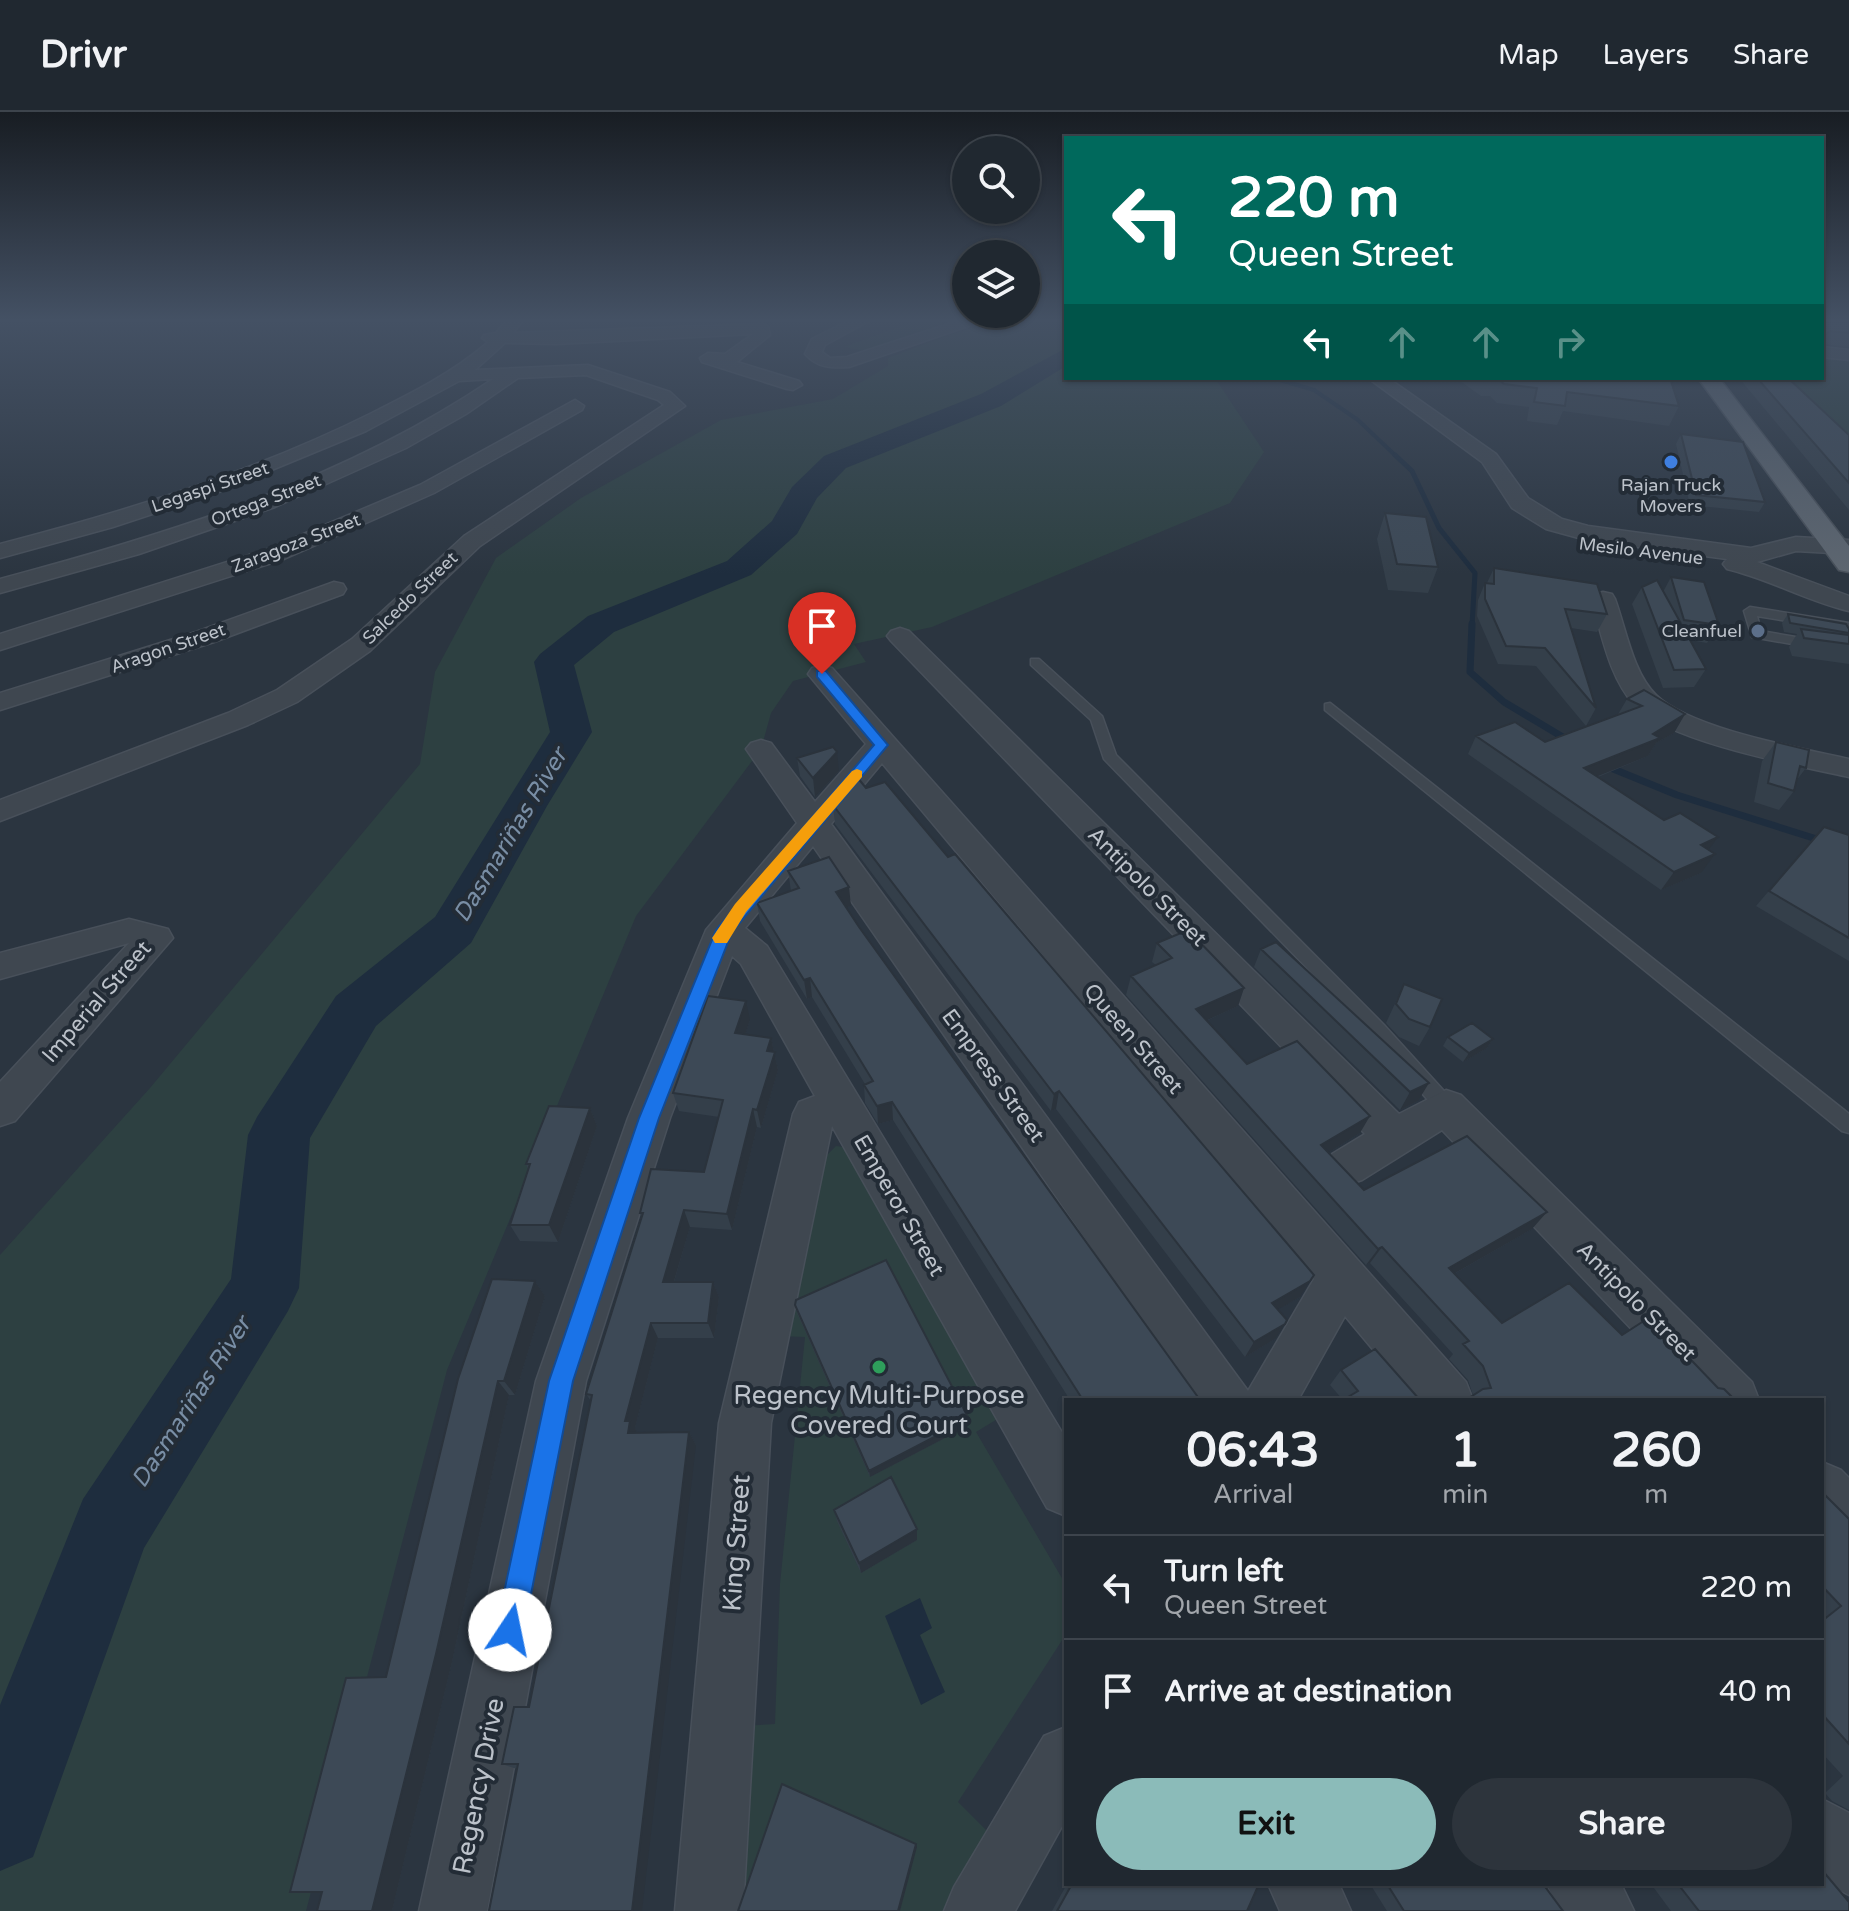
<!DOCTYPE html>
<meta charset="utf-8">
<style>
:root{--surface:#202830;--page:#2d343c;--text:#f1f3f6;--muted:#a2a6ab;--line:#3d444c;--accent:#8bbbb9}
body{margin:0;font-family:"Varela Round",sans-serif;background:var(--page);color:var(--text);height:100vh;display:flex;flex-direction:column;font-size:30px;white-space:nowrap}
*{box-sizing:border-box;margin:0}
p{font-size:26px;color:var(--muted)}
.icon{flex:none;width:44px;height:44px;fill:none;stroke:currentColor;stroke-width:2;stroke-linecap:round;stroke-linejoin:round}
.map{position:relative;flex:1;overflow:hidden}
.sheet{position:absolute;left:1064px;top:1286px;width:760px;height:488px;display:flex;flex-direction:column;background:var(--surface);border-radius:0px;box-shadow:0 2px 6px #0004,0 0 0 2px var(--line)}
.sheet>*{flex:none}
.banner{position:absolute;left:1064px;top:24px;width:760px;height:244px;border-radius:0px;box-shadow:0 2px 6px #0004,0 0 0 2px var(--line);background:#00695c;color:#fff;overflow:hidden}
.buttons{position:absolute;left:952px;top:24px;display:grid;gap:16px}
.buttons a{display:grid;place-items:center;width:88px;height:88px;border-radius:50%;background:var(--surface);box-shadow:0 2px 6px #0004,0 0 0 2px var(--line);font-size:40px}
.pin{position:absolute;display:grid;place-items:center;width:68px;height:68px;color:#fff;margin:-82px -34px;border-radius:50% 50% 50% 0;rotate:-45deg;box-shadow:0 0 8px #0007}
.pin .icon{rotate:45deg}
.me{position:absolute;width:88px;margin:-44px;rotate:11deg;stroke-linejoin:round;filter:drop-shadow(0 0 6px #0008)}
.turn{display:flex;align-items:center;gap:28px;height:168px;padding:0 32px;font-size:36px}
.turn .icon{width:104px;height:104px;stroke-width:2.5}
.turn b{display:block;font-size:56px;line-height:68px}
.lanes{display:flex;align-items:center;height:76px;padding:0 32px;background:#0003;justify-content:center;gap:40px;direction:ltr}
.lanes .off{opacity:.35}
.eta{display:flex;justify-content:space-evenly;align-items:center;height:136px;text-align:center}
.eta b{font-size:48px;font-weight:700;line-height:56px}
.action{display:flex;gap:16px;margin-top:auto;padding:16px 32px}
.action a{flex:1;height:92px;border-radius:48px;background:var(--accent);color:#111;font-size:32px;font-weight:700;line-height:92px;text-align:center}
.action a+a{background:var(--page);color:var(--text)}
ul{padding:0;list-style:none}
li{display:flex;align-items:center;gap:24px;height:104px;padding:0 32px;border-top:2px solid var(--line)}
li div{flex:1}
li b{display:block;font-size:30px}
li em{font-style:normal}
header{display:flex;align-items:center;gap:48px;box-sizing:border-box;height:112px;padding:0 40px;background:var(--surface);border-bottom:2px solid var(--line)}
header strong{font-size:38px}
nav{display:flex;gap:44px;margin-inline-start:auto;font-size:28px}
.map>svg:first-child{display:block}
.green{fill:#2d4041}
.water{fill:#1e2d3e}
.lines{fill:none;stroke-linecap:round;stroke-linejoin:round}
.stream-far3{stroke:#1e2d3e;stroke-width:4}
.stream-far2{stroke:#1e2d3e;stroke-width:5}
.stream-far1{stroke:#1e2d3e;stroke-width:7}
.stream{stroke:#1e2d3e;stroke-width:9}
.river{fill:#1e2d3e;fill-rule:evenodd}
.service-casing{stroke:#48505a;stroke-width:3}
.minor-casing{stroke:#48505a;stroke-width:3}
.primary-casing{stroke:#48505a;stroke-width:3}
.service{fill:#3f4750;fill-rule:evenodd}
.minor{fill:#3f4750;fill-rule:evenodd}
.primary{fill:#5d6670;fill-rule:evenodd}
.wall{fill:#343f4a}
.shaded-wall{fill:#2b333c}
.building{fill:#3d4956;stroke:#2b333c;stroke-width:2}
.route{fill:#1a73e8;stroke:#114b97;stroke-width:2}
.slow{fill:#f59e0b}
.shop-dot{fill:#3f7fe0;stroke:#232c36;stroke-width:3}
.service-dot{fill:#5c6f8a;stroke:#232c36;stroke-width:3}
.leisure-dot{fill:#2e9e5b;stroke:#232c36;stroke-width:3}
.labels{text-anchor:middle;stroke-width:8;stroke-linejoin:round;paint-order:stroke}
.far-poi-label{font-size:18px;fill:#bcc2ca;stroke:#232c36}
.far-street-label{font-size:18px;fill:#bcc2ca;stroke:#232c36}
.street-label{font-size:22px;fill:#bcc2ca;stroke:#232c36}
.water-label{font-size:24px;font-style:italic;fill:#798ea5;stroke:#232c36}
.near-poi-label{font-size:26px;fill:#bcc2ca;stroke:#232c36}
.near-street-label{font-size:26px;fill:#bcc2ca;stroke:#232c36}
</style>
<header>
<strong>Drivr</strong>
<nav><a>Map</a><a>Layers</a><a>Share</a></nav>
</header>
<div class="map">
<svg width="1849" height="1799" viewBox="0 0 1849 1799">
<rect width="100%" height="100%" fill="#2b3540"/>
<path class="green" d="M912 210H945L865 239 844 235Z
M997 210H1066V266H1215L1264 340 1230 391 932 515 854 532 866 550 793 569 771 601 761 637 636 804 447 1258 306 1799H0V1143L150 976 420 652 435 560 496 446 581 386 721 308 833 287 888 254V246L952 222Z
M1822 242 1849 246V340L1780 266H1822Z
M836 1034 850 1036 1004 1303 976 1320 1066 1473V1522L958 1690 989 1721 944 1799H731L742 1614 775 1612 780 1472 805 1225 778 1224 825 1045Z"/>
<path class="water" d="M920 1486 932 1516 920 1523 945 1580 921 1593 885 1504Z"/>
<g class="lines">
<path class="stream-far3" d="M1273 266 1314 278 1358 308 1397 345"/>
<path class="stream-far2" d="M1395 343 1412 359 1439 416 1475 461 1472 514"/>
<path class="stream-far1" d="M1472 512 1470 560 1504 590 1571 630
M1606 654 1677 683 1823 729"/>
<path class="stream" d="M1820 728 1823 729"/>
<path class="river" d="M1066 236V254L1001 294 846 356 817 386 797 422 751 463 614 520 574 553 592 620 547 694 471 831 376 914 310 1026 299 1176 288 1199 144 1436 33 1745 0 1759V1593L83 1387 231 1167 248 1023 257 1005 336 884 435 805 550 620 534 550 540 542 588 504 727 449 772 409 792 375 824 344 981 282Z"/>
<defs>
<path id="service" d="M1750 495 1849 511V519L1757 504 1761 519 1849 534V542L1752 525 1744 499Z
M1031 547H1039L1102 604 1116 643 1384 913 1453 989 1456 995 1453 1001 1446 1003 1439 1001 1372 923 1104 647 1091 608 1031 553Z
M1330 591 1849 1002V1021L1842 1019 1325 598V592Z"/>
<path id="minor" d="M505 210H522L513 221 762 212 768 214 770 223 737 250 799 269 802 273 793 278 787 277 702 250 700 246 708 241 725 242 753 222 556 232 505 231 475 258 588 253 670 280 685 294 480 434 370 539 297 590 248 613 0 709V688L228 601 277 578 352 527 464 424 664 293 658 288 586 263 518 266 466 302 406 336 275 395 139 442 0 481V467C172 421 344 368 493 267L459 269 366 319 216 381 113 415 0 446V432C127 399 254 360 372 301 412 281 452 261 486 232L488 230 482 226 484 223 496 221Z
M846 210H867L825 233 822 240 830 246 847 245 955 210H980L849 255C830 256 818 256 805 242L812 227Z
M1822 235 1849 238V248L1822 245Z
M1368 266H1388L1496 342 1528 386 1562 407 1588 414 1751 436 1796 425 1849 428V442L1796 439 1757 450 1849 484V499C1807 489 1769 467 1727 457L1723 452 1727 447 1586 428 1546 417 1512 396 1482 350Z
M575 288 584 294 582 298 434 381 284 447 0 538V522L268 437 420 373Z
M334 470 343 472 346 477 343 482 214 530 0 598V581L196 520Z
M1603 480 1612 482 1615 487C1626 517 1633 561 1656 583 1691 617 1800 636 1849 647V665C1799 654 1669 630 1635 594 1609 565 1602 523 1591 487L1594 482Z
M900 516 909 519 1399 1002 1446 978 1461 983 1752 1270 1759 1288H1699L1442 1018 1362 1068 1347 1073 1332 1068 1325 1055 1332 1042 1365 1022 891 529 887 524 891 519Z
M822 554 832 556 1466 1270 1473 1288H1415L1345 1204 1298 1288H1197L813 734 745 816 767 834 1066 1327V1404L1047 1396 832 1014 771 1311 743 1799H675L719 1311 793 1002 799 990 815 984 741 852 732 844 670 1006 586 1269 487 1799H419L536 1269 628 1006 706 818 797 711 746 637 751 631 761 628 771 631 815 690 866 632 808 562 812 556ZM882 651 1314 1167 1248 1279 831 712Z
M129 807 168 817 173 826 15 1009 0 1014V970L129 831 0 867V841Z
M1822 1350 1841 1358 1849 1366V1431L1830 1423 1822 1415Z
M1066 1615V1707L1015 1799H944L954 1775 1044 1624Z
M1822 1687 1849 1701V1783L1822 1769Z
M1268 1772H1339L1351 1799H1280Z
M1547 1772H1621L1634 1799H1559Z"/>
<path id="primary" d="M1698 266H1719L1849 434V460L1839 458Z"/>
</defs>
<use href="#service" class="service-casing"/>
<use href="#minor" class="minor-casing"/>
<use href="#primary" class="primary-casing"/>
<use href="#service" class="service"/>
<use href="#minor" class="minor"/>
<use href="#primary" class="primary"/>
</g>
<path class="wall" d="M1822 210H1849V235L1822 232Z
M1456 266H1670L1679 294 1669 314 1563 299 1557 313 1527 309 1529 295 1497 291 1490 284H1481Z
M1739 266H1788L1849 323V398Z
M1681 322 1765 390 1759 400 1690 393 1676 332Z
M1385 401 1438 455 1428 481 1388 478 1377 427Z
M1494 456 1607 502 1597 520 1571 516 1596 596 1586 614 1536 554 1498 552 1477 504 1478 488 1485 471H1487Z
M1671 465 1719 513 1707 531 1690 528 1706 557 1694 575 1663 576 1632 492 1642 475 1663 480Z
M1788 502 1849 517V552L1792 544 1789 535 1797 522 1784 520 1782 511Z
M1627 587 1685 602 1674 621 1656 631 1648 644 1598 665 1709 738 1701 761 1661 778 1468 642 1476 624 1545 630 1617 604Z
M1776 630 1806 656 1796 669 1794 679 1779 698 1754 690 1762 649Z
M797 646 839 659 815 685 800 664Z
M833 693 1300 1185 1278 1197 1275 1227 1245 1245 1056 997 1051 999 835 712Z
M1824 715 1849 723V849L1756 794Z
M788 759 851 794 846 795 859 815 1200 1288H1070L893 1008 878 1012 865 991 864 973 865 972 812 885 807 887 760 809 757 791 791 779Z
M1157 831 1244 876 1238 894 1206 909 1247 952 1360 1021 1328 1041 1364 1078 1532 1117 1454 1162 1502 1211 1622 1223 1718 1276 1473 1283 1468 1268 1449 1247 1453 1242 1370 1151 1366 1153 1126 883 1131 864 1156 853 1152 850Z
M1261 837 1418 989 1400 998 1254 855Z
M1404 872 1430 915 1419 934 1399 925 1386 911Z
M750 908 745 922 771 926 778 958 761 1016 757 1015 732 1118 690 1115 674 1170H713L719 1185 714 1226H658L635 1316 637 1321 689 1320 696 1333 517 1657 502 1652 529 1595 591 1289 586 1282 641 1105 640 1101 704 1060 719 1005 679 999 673 981Z
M1448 925 1493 927 1487 936 1463 950 1443 934Z
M590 996 597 1014 558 1130 520 1129 510 1113 528 1057 526 1052Z
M535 1169 545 1184 515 1283H509L452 1550 392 1799H317L322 1780H290L386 1565Z
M795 1193 969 1307 968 1314 870 1365 797 1201Z
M1341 1258 1420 1288H1343L1330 1273Z
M1822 1380 1849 1407V1698L1832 1689 1825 1681 1843 1664 1822 1641Z
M834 1398 917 1417V1428L861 1461 837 1409Z
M1067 1772H1259L1247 1799H1052Z
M1370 1772H1543L1563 1799H1387Z
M1651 1772H1822L1849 1799H1671Z"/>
<path class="shaded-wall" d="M1685 602 1674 621 1656 631 1648 644 1573 674 1584 656 1653 622Z
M837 640 839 659 815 685 813 666Z
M1718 725 1704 744 1701 733Z
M1715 742 1701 761 1661 778 1674 760Z
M849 775 851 794 838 798 836 780Z
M810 866 812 885 807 887 804 868Z
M1244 876 1238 894 1190 916 1196 897Z
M746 889 750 908 739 940 735 921Z
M771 926 778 958 761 1016 757 998 767 939Z
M1493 927 1487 936 1463 950 1469 941Z
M1429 971 1418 989 1400 998 1410 980Z
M1059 979 1056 997 1051 999 1054 982Z
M892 990 893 1008 878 1012 877 994Z
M590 996 597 1014 558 1130 549 1113Z
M753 997 757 1015 732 1118 727 1102Z
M1370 1004 1360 1021 1312 1051 1321 1033Z
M684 1098 690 1115 669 1186 663 1170Z
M1547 1100 1532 1117 1436 1172 1449 1156Z
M1382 1135 1370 1151 1366 1153 1378 1137Z
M535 1169 545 1184 515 1283 504 1269Z
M1310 1169 1300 1185 1263 1206 1272 1191Z
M713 1170 719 1185 714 1226 708 1211Z
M651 1211 658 1226 635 1316 638 1323 628 1321 625 1309Z
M1285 1212 1275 1227 1245 1245 1254 1230Z
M498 1269 509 1283 452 1550 392 1799H372Z
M969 1307 968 1314 870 1365 869 1359Z
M689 1320 696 1333 642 1799H632Z
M917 1417V1428L861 1461 859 1451Z
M916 1732 917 1735 900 1799H898Z"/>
<path class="building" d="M1822 210H1849V221L1830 219 1826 222H1822Z
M1497 266H1670L1679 294 1567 280 1565 294 1534 290 1537 276 1504 272Z
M1757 266H1788L1849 323V371Z
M1681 322 1743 330 1765 390 1696 383Z
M1385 401 1426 405 1438 455 1397 452Z
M1494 456 1597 472 1607 502 1565 497 1596 596 1545 536 1506 534 1485 487V471L1494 472Z
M1671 465 1704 470 1719 513 1684 508Z
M1657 468 1706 557 1674 558 1642 475Z
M1788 502 1846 512 1849 517V521L1790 511Z
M1801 517 1849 523V532L1804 526Z
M1644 578 1685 602 1653 622 1660 626 1584 656 1664 708 1680 701 1718 725 1701 733 1715 742 1674 760 1476 624 1515 610 1545 630 1642 594 1627 587Z
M1776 630 1809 638 1806 656 1800 654 1794 679 1768 671Z
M833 635 837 640 813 666 797 646Z
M857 665 866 676 885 670 948 745 955 742 1314 1163 1310 1169 1272 1191 1287 1208 1285 1212 1254 1230 1059 979 1054 982 833 693Z
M1824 715 1849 723V826L1769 779Z
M829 745 849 775 836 780 859 815 1200 1288H1083L892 990 877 994 864 973 873 969 810 866 804 868 757 791 799 776 788 759Z
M1188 818 1244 876 1196 897 1247 952 1297 929 1370 1004 1321 1033 1364 1078 1467 1024 1547 1100 1449 1156 1502 1211 1569 1171 1622 1223 1650 1205 1718 1276 1724 1277 1735 1288H1466L1483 1277 1491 1276 1483 1254 1463 1232 1469 1229 1382 1135 1378 1137 1131 864 1172 846 1157 831Z
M1276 830 1429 971 1410 980 1261 837Z
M1404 872 1442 887 1430 915 1409 907 1396 892Z
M708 884 746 889 735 921 771 926 767 939 775 940 757 998 753 997 727 1102 684 1098 663 1170H713L708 1211H651L625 1309H630L628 1321 689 1320 632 1799H489L518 1652H502L514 1595H529L592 1283 586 1282 643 1101H640L651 1057 704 1060 723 988 673 981Z
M1472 911 1493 927 1469 941 1448 925Z
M549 994 590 996 549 1113H510L530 1052H526Z
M886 1148 969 1307 869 1359 795 1193 796 1188Z
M492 1167 535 1169 504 1269H498L436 1542 372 1799H317L322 1780H290L346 1566 386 1565 458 1267Z
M1375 1237 1420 1288H1343L1358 1279 1341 1258Z
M891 1365 917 1417 859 1451 834 1398Z
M1822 1380 1849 1407V1632L1822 1602V1509L1841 1494 1822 1474Z
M782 1672 916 1732 898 1799H738Z
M1822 1758 1849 1790V1799H1699L1678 1772H1822Z
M1072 1772H1259L1247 1799H1057Z
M1387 1772H1543L1563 1799H1404Z"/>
<linearGradient id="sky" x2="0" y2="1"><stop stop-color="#181d23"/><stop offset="0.45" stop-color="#445164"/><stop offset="1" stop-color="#445164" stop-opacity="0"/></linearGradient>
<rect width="1849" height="462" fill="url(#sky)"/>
<path class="route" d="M817 559H826L888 633 732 820 659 1006 573 1269 524 1518 520 1528 510 1532 500 1528 496 1518 549 1269 639 1006 716 818 874 633 817 565Z"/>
<path class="slow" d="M857 657 862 659V665L746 800 727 831H715L712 826 735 792 852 659Z"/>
<circle class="shop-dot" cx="1671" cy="350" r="8"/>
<circle class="service-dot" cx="1758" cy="519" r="8"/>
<circle class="leisure-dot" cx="879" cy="1255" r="8"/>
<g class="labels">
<g class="far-poi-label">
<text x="1671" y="379">Rajan Truck<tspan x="1671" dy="21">Movers</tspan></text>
<text x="1742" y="525" text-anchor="end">Cleanfuel</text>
</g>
<g class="far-street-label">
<text transform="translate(210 375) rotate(-19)" y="6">Legaspi Street</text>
<text transform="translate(266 388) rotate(-21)" y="6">Ortega Street</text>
<text transform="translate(296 431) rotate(-21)" y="6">Zaragoza Street</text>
<text transform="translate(1641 439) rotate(7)" y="6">Mesilo Avenue</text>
<text transform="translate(410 486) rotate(-44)" y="6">Salcedo Street</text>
<text transform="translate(168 536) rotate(-19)" y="6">Aragon Street</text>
</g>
<g class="street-label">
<text transform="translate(1148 774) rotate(45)" y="8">Antipolo Street</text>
<text transform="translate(96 889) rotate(-49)" y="8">Imperial Street</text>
<text transform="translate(1134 926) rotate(49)" y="8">Queen Street</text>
<text transform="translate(994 963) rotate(54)" y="8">Empress Street</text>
<text transform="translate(900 1093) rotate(60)" y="8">Emperor Street</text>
<text transform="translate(1637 1189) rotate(45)" y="8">Antipolo Street</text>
</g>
<g class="water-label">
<text transform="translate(510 723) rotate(-59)" y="8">Dasmariñas River</text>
<text transform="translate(191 1290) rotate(-57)" y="8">Dasmariñas River</text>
</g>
<g class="near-poi-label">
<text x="879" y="1292">Regency Multi-Purpose<tspan x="879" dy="30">Covered Court</tspan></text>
</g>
<g class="near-street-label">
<text transform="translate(736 1431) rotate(-86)" y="9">King Street</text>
<text transform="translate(478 1674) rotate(-79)" y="9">Regency Drive</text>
</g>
</g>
</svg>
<div class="buttons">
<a><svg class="icon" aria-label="search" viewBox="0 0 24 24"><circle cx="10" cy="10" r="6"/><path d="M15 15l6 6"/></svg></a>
<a><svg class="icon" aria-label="layers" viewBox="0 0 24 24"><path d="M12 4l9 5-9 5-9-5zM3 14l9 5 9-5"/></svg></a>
</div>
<div class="pin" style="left:822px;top:562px;background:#d93025"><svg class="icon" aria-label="arrive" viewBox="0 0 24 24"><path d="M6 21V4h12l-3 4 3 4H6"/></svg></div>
<svg class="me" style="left:510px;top:1518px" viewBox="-20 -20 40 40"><circle r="19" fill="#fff"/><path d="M0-13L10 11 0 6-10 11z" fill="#1a73e8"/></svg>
<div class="banner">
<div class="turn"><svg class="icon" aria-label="left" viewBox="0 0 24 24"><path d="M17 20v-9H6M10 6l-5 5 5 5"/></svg><div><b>220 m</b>Queen Street</div></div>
<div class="lanes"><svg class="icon" aria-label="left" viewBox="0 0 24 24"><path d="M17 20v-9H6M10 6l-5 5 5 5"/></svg><svg class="icon off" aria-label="ahead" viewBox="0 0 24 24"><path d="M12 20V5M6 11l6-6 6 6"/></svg><svg class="icon off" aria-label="ahead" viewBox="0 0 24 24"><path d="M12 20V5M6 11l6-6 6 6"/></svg><svg class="icon off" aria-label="right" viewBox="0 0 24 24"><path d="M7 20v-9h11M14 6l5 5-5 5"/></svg></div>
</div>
<section class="sheet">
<div class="eta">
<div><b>06:43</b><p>Arrival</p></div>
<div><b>1</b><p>min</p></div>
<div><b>260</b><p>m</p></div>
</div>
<ul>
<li><svg class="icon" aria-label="left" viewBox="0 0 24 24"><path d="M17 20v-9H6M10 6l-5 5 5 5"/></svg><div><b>Turn left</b><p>Queen Street</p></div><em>220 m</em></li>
<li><svg class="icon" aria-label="arrive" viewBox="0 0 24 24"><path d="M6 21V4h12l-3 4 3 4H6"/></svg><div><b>Arrive at destination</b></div><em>40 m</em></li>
</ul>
<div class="action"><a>Exit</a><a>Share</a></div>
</section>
</div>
